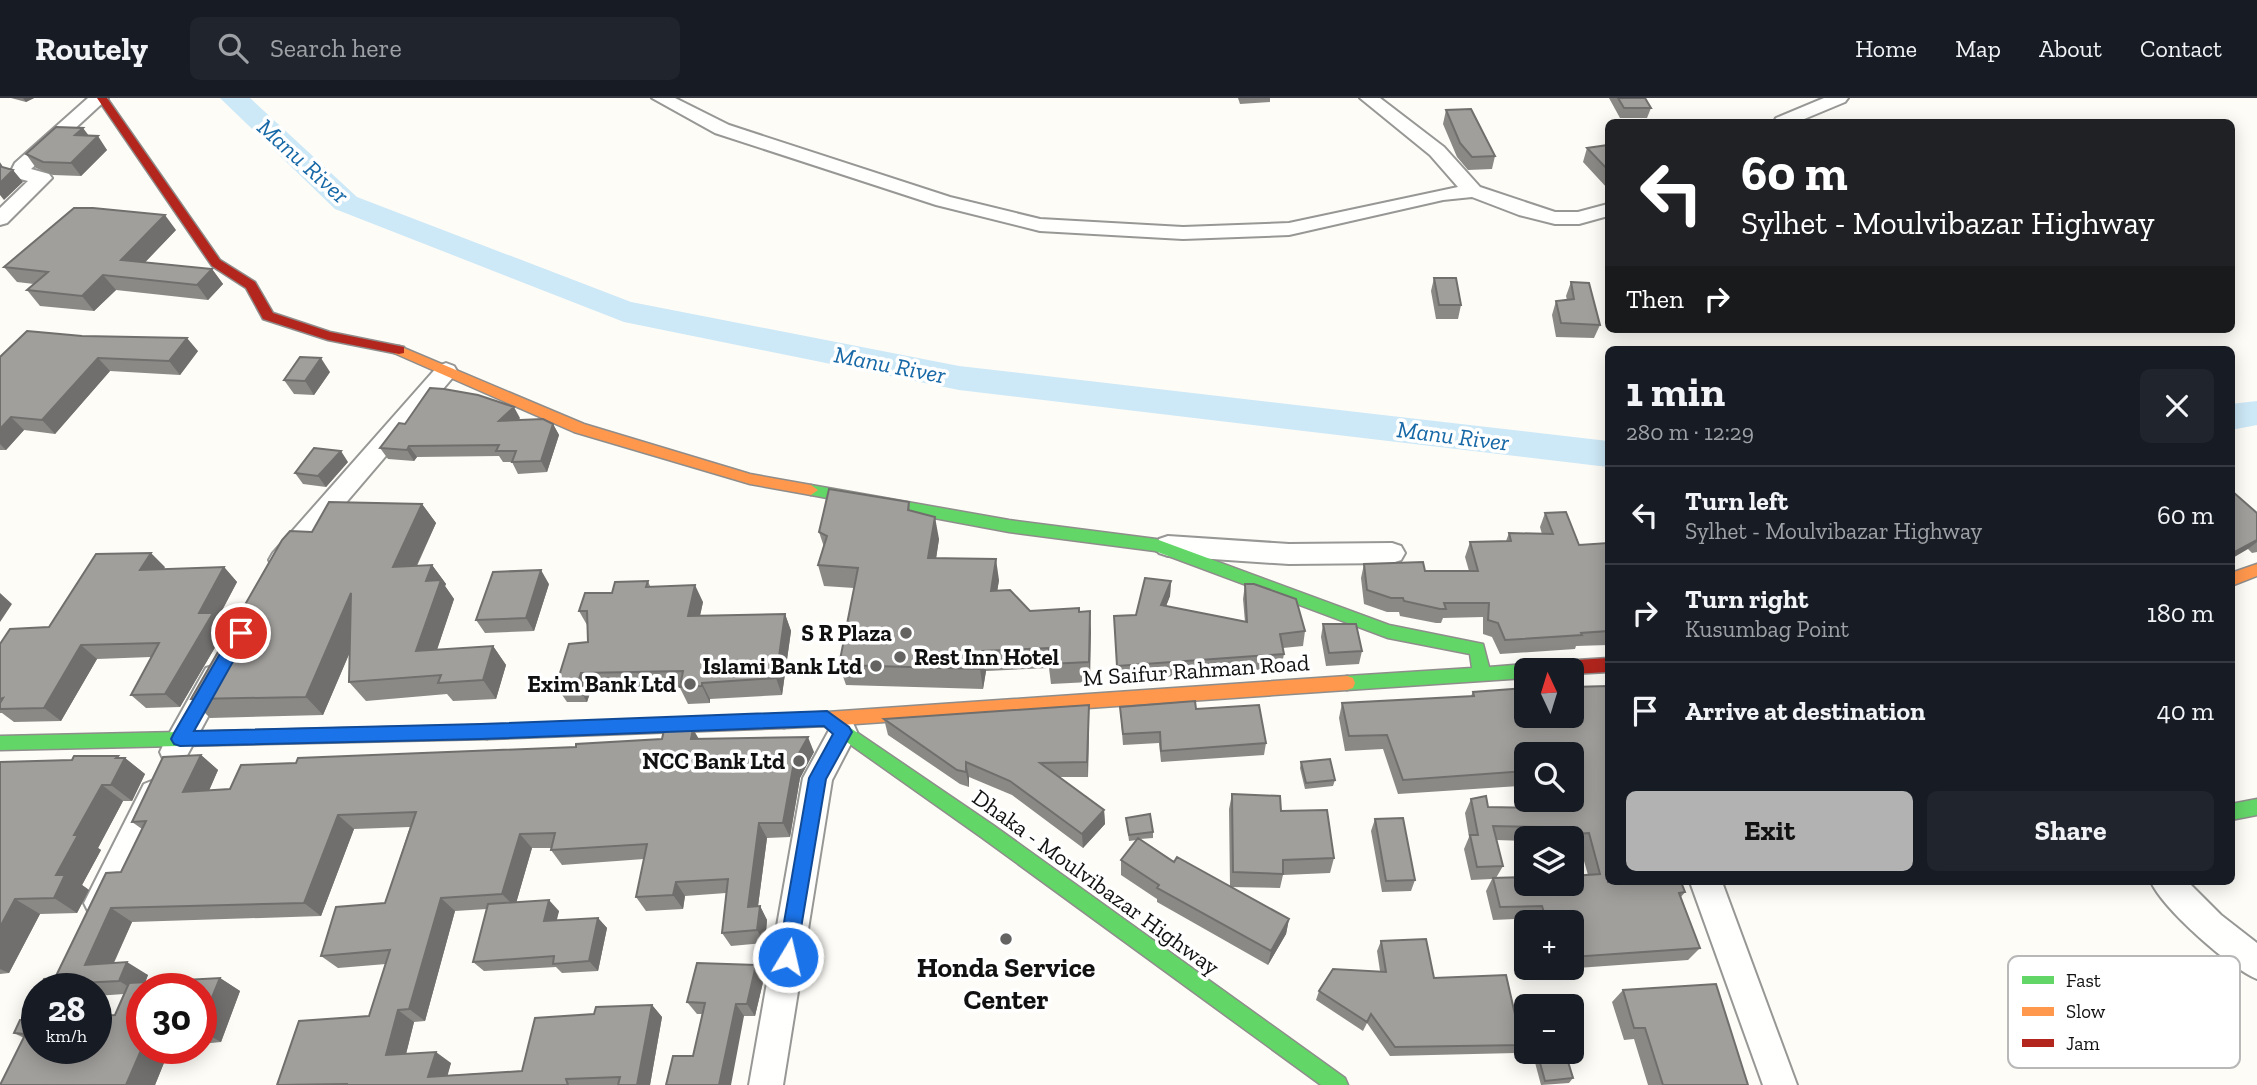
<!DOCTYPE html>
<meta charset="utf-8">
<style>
:root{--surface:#171b24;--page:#20242c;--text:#f1f3f6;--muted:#9ea1a6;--line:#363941;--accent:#b2b2b3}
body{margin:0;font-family:"Zilla Slab",serif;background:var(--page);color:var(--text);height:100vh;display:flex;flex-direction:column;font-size:26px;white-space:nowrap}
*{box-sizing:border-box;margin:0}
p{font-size:23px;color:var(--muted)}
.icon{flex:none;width:38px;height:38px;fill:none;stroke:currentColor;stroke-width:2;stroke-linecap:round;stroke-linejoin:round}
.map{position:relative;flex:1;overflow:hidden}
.sheet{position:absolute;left:1605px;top:248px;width:630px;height:539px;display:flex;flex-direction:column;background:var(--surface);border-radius:10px;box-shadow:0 4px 18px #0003}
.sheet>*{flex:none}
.banner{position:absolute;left:1605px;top:21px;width:630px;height:214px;border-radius:10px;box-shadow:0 4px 18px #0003;background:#202124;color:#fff;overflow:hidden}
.needle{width:46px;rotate:356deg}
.buttons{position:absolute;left:1514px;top:560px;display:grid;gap:14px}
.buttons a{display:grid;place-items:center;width:70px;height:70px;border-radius:10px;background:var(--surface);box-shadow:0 4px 18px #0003;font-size:35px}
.speed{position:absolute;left:21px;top:875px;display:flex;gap:14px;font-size:35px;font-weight:700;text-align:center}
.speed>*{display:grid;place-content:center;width:91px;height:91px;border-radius:50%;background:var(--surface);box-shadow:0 4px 18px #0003;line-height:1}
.speed small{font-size:18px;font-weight:400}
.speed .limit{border:10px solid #d22;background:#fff;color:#111}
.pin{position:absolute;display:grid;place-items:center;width:60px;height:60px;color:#fff;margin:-30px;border:4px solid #fff;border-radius:50%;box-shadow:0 2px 7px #0007}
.me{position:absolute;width:77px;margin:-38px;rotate:9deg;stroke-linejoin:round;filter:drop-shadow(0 0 5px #0008)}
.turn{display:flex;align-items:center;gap:24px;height:147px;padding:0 21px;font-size:32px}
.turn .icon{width:91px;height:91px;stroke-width:2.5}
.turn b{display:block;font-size:49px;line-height:60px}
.then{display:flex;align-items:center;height:66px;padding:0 21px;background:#0003;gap:14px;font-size:26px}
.round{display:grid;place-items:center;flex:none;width:74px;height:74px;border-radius:10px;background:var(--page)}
.head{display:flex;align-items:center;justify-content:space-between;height:119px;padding:0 21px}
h1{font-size:42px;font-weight:700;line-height:52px}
.cta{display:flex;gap:14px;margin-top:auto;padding:14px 21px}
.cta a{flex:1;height:80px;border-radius:10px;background:var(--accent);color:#111;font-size:28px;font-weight:700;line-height:80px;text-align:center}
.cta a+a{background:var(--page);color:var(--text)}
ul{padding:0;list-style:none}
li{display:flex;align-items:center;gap:21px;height:98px;padding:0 21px;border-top:2px solid var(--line)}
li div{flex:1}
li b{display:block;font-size:26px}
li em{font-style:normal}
header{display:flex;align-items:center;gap:42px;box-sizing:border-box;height:98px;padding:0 35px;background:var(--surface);border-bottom:2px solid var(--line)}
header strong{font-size:33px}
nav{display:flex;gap:38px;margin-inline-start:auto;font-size:24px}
.search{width:490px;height:63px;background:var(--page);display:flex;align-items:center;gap:18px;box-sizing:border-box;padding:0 24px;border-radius:10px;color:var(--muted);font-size:26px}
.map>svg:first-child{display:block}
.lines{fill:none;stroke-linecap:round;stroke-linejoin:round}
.river{fill:#cde8f7;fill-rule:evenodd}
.street-casing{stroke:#979795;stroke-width:4}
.fast-casing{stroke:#8e8d8b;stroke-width:3}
.slow-casing{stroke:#8e8d8b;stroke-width:3}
.jam-casing{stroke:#8e8d8b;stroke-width:3}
.street{fill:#fffffe;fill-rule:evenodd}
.fast{fill:#63d668;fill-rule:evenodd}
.slow{fill:#ff974d;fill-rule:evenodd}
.jam{fill:#b3261e;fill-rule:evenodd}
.wall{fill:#8a8986;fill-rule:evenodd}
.shaded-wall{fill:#716f6d}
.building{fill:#a19f9c;stroke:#716f6d;stroke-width:2}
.route{fill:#1a73e8;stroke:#114b97;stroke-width:2}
.poi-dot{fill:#646362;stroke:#fff;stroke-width:2.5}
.labels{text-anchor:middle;stroke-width:7;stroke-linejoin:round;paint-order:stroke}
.poi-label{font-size:23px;font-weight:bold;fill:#111;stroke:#fff;text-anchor:end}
.street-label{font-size:23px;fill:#111;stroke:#fff}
.water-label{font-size:24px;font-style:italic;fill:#1768a6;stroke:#fff}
.near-poi-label{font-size:28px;font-weight:bold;fill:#111;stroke:#fff}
.key{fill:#fff;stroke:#b8b8b8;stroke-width:2}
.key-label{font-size:19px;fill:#111}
</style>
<header>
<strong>Routely</strong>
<div class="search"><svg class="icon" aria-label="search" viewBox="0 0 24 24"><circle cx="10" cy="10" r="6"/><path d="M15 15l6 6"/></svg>Search here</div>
<nav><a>Home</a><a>Map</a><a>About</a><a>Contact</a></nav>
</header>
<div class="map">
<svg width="2257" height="987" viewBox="0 0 2257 987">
<rect width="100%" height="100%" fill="#fdfcf7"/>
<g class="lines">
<path class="river" d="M220 0H250L357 99 631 204 959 268 1608 343V369L959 292 624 224 335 111Z
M2257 303V327L2231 332V306Z"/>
<defs>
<path id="street" d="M88 0H108L31 71 49 76 52 80 7 125 0 127V110L28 83 13 79 10 75 15 65Z
M652 0H675L729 27 950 99 1040 121 1183 129 1289 125 1458 89 1430 57 1360 0H1380L1444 49 1480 89 1555 114H1578L1608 106V118L1579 126H1555L1519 117 1472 99 1443 102 1289 137 1183 141 1040 133 936 107 715 35Z
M1824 0H1848L1845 4 1797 24H1774L1776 20Z
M446 265 454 268 457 273 454 278 291 469 282 472 273 469 269 462 273 455 438 268Z
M1168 438 1289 446 1392 445 1401 448 1405 455 1401 462 1392 465 1289 466 1168 458 1159 455 1155 448 1159 441Z
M216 567 226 570 230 578 184 663 174 667 164 663 160 654 164 645 206 570Z
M843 622 853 625 857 634 832 682 783 987H749L803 680 833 625Z
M154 682 164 686 169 695 111 815 100 820 89 815 84 805 89 795 144 686Z
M1690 784H1722L1797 987H1763Z
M2151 784H2188L2221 817 2257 845V881C2229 869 2164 812 2151 784Z"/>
<path id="fast" d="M811 387 1009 422 1156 441 1389 527 1483 546 1489 569 1526 566 1532 568 1534 572H1526V580L1347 592 1341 590 1339 585 1341 580 1347 578 1472 570 1470 556 1388 540 1155 453 1009 434 811 397 804 392Z
M827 614 993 727 1345 980 1348 987H1321L981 739 824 628 784 630 778 628 775 623 778 618 784 616Z
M487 627 493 629 496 634 493 639 487 641 0 652V638Z
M2257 701V717L2231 722V706Z"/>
<path id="slow" d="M399 248 584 326 750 376 811 387 818 392 811 397 750 386 574 334 394 255V249Z
M2257 466V478L2231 488V475Z
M1347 578 1353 580 1355 585 1353 590 1347 592 827 628 821 626 818 621 821 616 827 614Z"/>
<path id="jam" d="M97 0H107L220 162 255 184 273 215 330 234 404 249V255L399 256 328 242 263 221 246 190 212 168Z
M1608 560V574L1572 576V572H1526V577L1523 572 1525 567 1531 565Z
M784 616 790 618 793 623 790 628 784 630 487 641 481 639 478 634 481 629 487 627Z"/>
</defs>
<use href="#street" class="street-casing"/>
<use href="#fast" class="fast-casing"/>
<use href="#slow" class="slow-casing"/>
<use href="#jam" class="jam-casing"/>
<use href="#street" class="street"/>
<use href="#fast" class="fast"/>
<use href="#slow" class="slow"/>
<use href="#jam" class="jam"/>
</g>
<path class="wall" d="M11 0H34L26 4Z
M1238 0H1270V4L1240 6Z
M1609 0H1645L1651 10 1647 20H1620Z
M1446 12 1495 58 1492 71 1468 72 1457 59 1443 26Z
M89 38 107 52 81 78 53 77 36 70 26 56Z
M1608 47V91L1583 64 1587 50Z
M176 132 145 164 212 171 223 186 208 202 116 192 94 213 40 208 27 192 34 186 17 184 4 169Z
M1434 180 1461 207 1458 221H1436L1431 193Z
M1571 184 1600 227 1594 240 1556 239 1552 217 1556 203 1567 202 1566 198Z
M198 253 180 277 110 273 55 336 24 332 6 352H0V259Z
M330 274 314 297 294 296 284 282Z
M520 320 518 322 553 326 559 337 547 374 518 376 512 364H503L499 358 417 359 414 363 388 361 380 350 405 326Z
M348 364 326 389 303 386 295 375Z
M909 404 910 413 939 441 936 460 999 482 997 493 1030 513H1090V584L1051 586 1049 570 986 573 983 591 846 587 839 567 854 490 824 488 818 467 824 449 819 434Z
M422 406 436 425 417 468 432 467 446 486 445 488 454 501 437 552 493 548 506 567 496 601 453 603 447 596 366 603 349 584 350 554 323 617 210 620 191 601 312 434Z
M1545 415 1579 447 1608 445V547L1576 548 1575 551 1500 556 1492 539 1483 536V519L1443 520 1441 525H1436L1400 518 1399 514H1387L1364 506 1361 480 1364 466 1425 473H1469L1465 459 1470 444 1506 443 1509 435 1542 436 1540 429Z
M2257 415V454L2252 455 2248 451Z
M165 469 163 471 224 469 237 484 218 520 227 529 180 609 146 610 131 597 151 559 97 561 61 623 14 624 2 615H0V546L49 529Z
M648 483 650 488 703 504 700 518 785 516 791 533 782 597 710 601V605L688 606 680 590 591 592 587 604H567L556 588 588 544 587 527 579 513Z
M1171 483 1170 498 1166 508 1245 524 1243 501 1245 486 1305 533 1303 548 1283 550 1284 556 1281 571 1118 582 1114 518 1136 517Z
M549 486 534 533 485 535 476 522Z
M1323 526 1362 553 1359 566 1326 568 1321 539Z
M1473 594 1685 794 1681 799 1700 850 1688 862 1550 872 1549 870H1572V824H1535L1534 820 1493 822 1486 793 1492 781 1471 782 1464 751 1469 739 1465 715 1471 701 1488 709 1525 710 1519 688 1398 696 1383 651 1345 653 1339 620 1342 605 1471 598ZM1526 656 1572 702H1526ZM1526 740H1572V749H1580L1588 777 1526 786 1496 780 1503 768 1496 742 1526 743Z
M1089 607 1088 679H1060L1104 712 1105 726 1083 750 1012 697 969 679V689L960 686 888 637 884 621Z
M1120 609 1196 611 1266 645 1264 657 1161 664 1159 645 1123 647Z
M693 631 699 641 814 654 800 680 790 739 767 740 758 808H760L767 822 765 845 731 848 722 835 726 795 685 798 683 811 646 813 636 799 644 761 562 767 551 752V750H532L516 805 559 813 556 822 598 820 607 830 598 873 562 875 556 869 484 873 473 864 487 811 455 813 425 923 414 924 406 956 451 965 447 977 522 973 594 916 652 907 662 919 650 987H277L369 918 386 866 338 870 321 858 385 805 410 729 354 731 321 818 132 824 114 865 148 877 145 884 220 880 240 893 221 944 201 946V891H142V950H170L155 987 24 940 14 935 115 917 124 896 96 898V891H47L41 887 55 880 121 774 142 731 132 724 201 657 218 672 209 692 230 691 296 665 576 649 662 641Z
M118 658 120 660H125L145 676 132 703H123L98 750 101 752 82 787 89 792 77 815 40 816 9 875 0 876V664L72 662Z
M1301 664 1335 682 1333 688 1305 691 1300 670Z
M1232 696 1281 713 1334 760 1330 775 1283 777 1280 790 1230 789 1229 711Z
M1126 720 1153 734V740L1140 741 1174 764 1289 821 1286 836 1268 867 1157 804V801L1121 777V762L1137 742 1129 743Z
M1375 721 1415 782 1411 793 1382 794 1371 733Z
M1381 843 1434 880 1522 947 1516 955 1390 958 1367 925 1363 933 1316 902 1319 893 1380 873 1377 853Z
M756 867 764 880 755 918H744L693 958 702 916H697L687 904Z
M1623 892 1748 987H1648L1634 941 1624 942 1612 904Z
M1536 954H1565L1573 980 1569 985 1541 987 1533 957Z"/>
<path class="shaded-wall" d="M23 0H34L26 4Z
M83 30 93 43 98 38 107 52 81 78 71 65 75 37Z
M13 72 23 84 4 102 0 97V85Z
M165 117 176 132 133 177 121 162Z
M212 171 223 186 208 202 197 187Z
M103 177 116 192 94 213 82 198Z
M187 240 198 253 180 277 169 263Z
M98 260 110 273 55 336 42 322Z
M321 260 330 274 314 297 305 283Z
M514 309 520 320 506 334 499 323Z
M11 319 24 332 6 352 0 346V331Z
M553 326 559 337 547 374 541 363Z
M409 348 417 359 414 363 407 352Z
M341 353 348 364 326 389 318 378Z
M422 406 436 425 407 488 393 469Z
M935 419 939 441 933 481 928 460Z
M2257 442V444L2248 451 2231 461V456Z
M151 455 165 469 155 486 140 472Z
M996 461 999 482 994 514 991 493Z
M432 467 446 486 445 488 454 501 430 572 416 553 426 483Z
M224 469 237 484 218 520 227 529 180 609 165 596 199 515Z
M541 472 549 486 534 533 526 520Z
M1171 483 1170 498 1161 521V507Z
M695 487 703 504 696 535 688 518Z
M0 495 12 506 0 524Z
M351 495 367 514 323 617 306 599Z
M1090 513 1091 534 1090 584 1089 564Z
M785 516 791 533 782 597 776 580Z
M81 547 97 561 61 623 44 610Z
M493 548 506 567 496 601 483 582Z
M982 553 986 573 983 591 980 571Z
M581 575 591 592 587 604 577 587Z
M702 585 710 601V605L702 588Z
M1089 607V622L1088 679 1087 664Z
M693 631 701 646 691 641Z
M808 639 814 654 800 680 790 739 783 725 794 664Z
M201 657 218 672 202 709 183 694Z
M118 658 123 662 125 660 145 676 132 703 111 687Z
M966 664 969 679V689L966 674Z
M102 687 123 703 98 750 101 752 82 787 89 792 77 815 54 800 56 777 74 737Z
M1104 712 1105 726 1083 750 1082 736Z
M338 717 354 731 321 818 304 805Z
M759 725 767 740 756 823 748 809Z
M520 736 532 750 515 809 502 796Z
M676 784 685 798 683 811 673 797Z
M441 800 455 813 425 923 409 911Z
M15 801 40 816 9 875 0 871V829Z
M549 802 559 813 554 834 544 823Z
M760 808 767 822 765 845 757 832Z
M111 810 132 824 107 879 85 867Z
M598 820 607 830 598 873 589 863Z
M1289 821 1286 836 1268 867 1271 853Z
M127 864 148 877 141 896 119 883Z
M756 867 764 880 755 918 747 906Z
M220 880 240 893 221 944 201 933V926Z
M736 906 744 918 731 987H719Z
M652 907 662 919 650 987H637Z
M398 912 414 924 403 968 386 957Z
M142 950H170L155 987H126Z
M436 954 451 965 445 987 428 979Z"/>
<path class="building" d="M1618 0H1645L1651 10H1624Z
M1471 11 1495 58 1472 59 1460 45 1446 12Z
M56 29 83 30 75 37 98 38 71 65 43 64 26 56Z
M1608 47V72L1587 50Z
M0 66 2 69 13 72 0 85Z
M74 110H93L165 117 121 162 212 171 197 187 103 177 82 198 27 192 48 174 4 169Z
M1434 180H1456L1461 207H1439Z
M1571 184 1589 185 1600 227 1561 225 1556 203 1574 201Z
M27 233 82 238 187 240 169 263 98 260 42 322 11 319 0 331V259Z
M300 259 321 260 305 283 284 282Z
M430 290 444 291 478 297 514 309 499 323 543 321 553 326 541 363 512 364 516 353H496L499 347 409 348 407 352 380 350 399 325 405 326Z
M314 350 341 353 318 378 295 375Z
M829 391 909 404 908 412 935 419 928 460 996 461 991 493 1010 492 1030 513 1079 510V514L1090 513 1089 564 1049 566V550L982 553 980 571 839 567 858 470 818 467 827 438 819 434Z
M2233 394 2257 415V442L2231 456V395Z
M329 404 422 406 393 469 432 467 426 483 441 482 416 553 493 548 483 582 438 585 441 577 349 584 351 495 306 599 191 601 282 442 290 433 312 434Z
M1566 414 1579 447 1608 445V533L1581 535 1582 537 1505 542 1498 525 1488 522 1489 505H1444L1446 511H1440L1404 503 1403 500H1391L1367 492 1364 466 1423 464 1425 473H1478L1470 444 1511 443 1509 435 1553 436 1545 415Z
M151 455 140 472 224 469 199 515H213L165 596 131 597 159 545 81 547 44 610 0 611V605L3 600 0 601V546L10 531 49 529 96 456Z
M541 472 526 520 476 522 493 474Z
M1145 480 1171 483 1161 507 1247 524 1245 486H1254L1296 501 1305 533 1280 536 1284 556 1117 568 1114 518 1136 517Z
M648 483 646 489 695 487 688 518 785 516 776 580 702 585V588L680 589 683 573 581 575 577 587 556 588 569 546 588 544 587 513H579L585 495H612L615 484Z
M1323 526H1356L1362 553 1329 555Z
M1608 588V784H1681L1685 794 1679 795 1700 850 1572 859V824H1547L1542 808 1500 809 1493 780 1526 779V786H1572V778L1600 776 1589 735 1544 738 1542 729 1493 728 1503 768 1477 769 1470 737H1478L1471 701 1486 698 1488 709 1536 710 1534 702H1572V656H1526V675V673L1403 682 1387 637 1349 638 1342 605 1474 598 1473 594 1526 590V618H1572V589Z
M1195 603 1196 611 1259 607 1266 645 1161 653 1160 634 1123 636 1120 609Z
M1089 607 1087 664 1040 665 1104 712 1082 736 1010 683 966 664V674L957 672 884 621Z
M693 631 691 641 808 639 794 664 783 725H759L748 809 760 808 757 832 722 835 728 781 676 784 673 797 636 799 647 746 551 752 555 735 520 736 502 796 441 800 409 911 398 912 386 957 436 954 428 979 522 973 535 920 594 916 596 909 652 907 637 987H618L620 979 566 981 568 987H347V986L277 987 299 923 369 918 390 852 321 858 336 809 385 805 416 714 338 717 304 805 111 810 85 867 127 864 119 883 41 887 44 881 55 880 106 775 121 774 146 723 132 724 163 659 201 657 183 694 230 691 241 667 296 665 298 660 576 649V646L662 641 664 632Z
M74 658H118L116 660H125L111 687H102L74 737H78L56 777H65L54 800 15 801 0 829V664L72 662Z
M1330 661 1335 682 1306 685 1301 664Z
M1232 696 1280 698 1281 713 1327 712 1334 760 1283 762V776L1233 774Z
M1150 716 1153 734 1129 737 1126 720Z
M1403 720 1415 782 1386 783 1375 721Z
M1138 740 1174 764 1177 759 1289 821 1271 853 1157 790 1159 787 1121 762Z
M549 802 544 823 598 820 589 863 553 866 554 858 473 864 488 806Z
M1426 841 1434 880 1506 877 1522 947 1395 949 1371 916 1367 924 1319 893 1333 871 1386 874 1381 843Z
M697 865 756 867 747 906H736L719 987H666L673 958H693L705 905 687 904Z
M220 880 201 926V891H142V950L126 987H0L24 939V936L14 935 20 922 37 921V950H96V918L115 917 129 885Z
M1716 886 1748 987H1663L1645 930H1634L1623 892Z
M1537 954H1565L1573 980 1545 983Z"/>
<path class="route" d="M241 528 247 530 249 535 194 633 481 626 827 613 849 629 852 634 826 681 795 866 788 868 781 866 778 859 809 680 833 636 824 628 481 641 180 648 174 646 171 641 174 635 235 530Z"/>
<g class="poi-dot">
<circle cx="906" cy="535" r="7"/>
<circle cx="900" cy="559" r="7"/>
<circle cx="876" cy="568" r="7"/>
<circle cx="690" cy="586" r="7"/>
<circle cx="799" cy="663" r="7"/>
<circle cx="1006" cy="841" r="7"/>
</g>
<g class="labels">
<g class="poi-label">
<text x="892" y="543">S R Plaza</text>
<text x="914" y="567" text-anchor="start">Rest Inn Hotel</text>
<text x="862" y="576">Islami Bank Ltd</text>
<text x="676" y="594">Exim Bank Ltd</text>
<text x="785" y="671">NCC Bank Ltd</text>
</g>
<g class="street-label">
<text transform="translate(1196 572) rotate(-4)" y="8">M Saifur Rahman Road</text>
<text transform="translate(1096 784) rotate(36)" y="8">Dhaka - Moulvibazar Highway</text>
</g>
<g class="water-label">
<text transform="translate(303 63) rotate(42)" y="8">Manu River</text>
<text transform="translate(890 267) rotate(11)" y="8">Manu River</text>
<text transform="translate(1453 338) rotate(7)" y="8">Manu River</text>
</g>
<g class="near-poi-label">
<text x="1006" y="879">Honda Service<tspan x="1006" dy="32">Center</tspan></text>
</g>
</g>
<rect x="2008" y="858" width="232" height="112" rx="10" class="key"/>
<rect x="2022" y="878" width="32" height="8" fill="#63d668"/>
<rect x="2022" y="909" width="32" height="9" fill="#ff974d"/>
<rect x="2022" y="941" width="32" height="8" fill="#b3261e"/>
<g class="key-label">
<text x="2066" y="889">Fast</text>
<text x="2066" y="920">Slow</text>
<text x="2066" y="952">Jam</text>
</g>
</svg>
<div class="buttons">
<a><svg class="needle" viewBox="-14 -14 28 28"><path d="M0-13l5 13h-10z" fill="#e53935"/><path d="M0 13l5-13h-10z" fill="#9ea1a6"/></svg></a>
<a><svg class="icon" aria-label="search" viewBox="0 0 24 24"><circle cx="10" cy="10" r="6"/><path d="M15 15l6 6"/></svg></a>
<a><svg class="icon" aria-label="layers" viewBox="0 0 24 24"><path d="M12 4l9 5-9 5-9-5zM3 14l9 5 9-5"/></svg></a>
<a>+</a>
<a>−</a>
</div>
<div class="speed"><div>28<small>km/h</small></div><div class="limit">30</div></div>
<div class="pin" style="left:241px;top:535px;background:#d93025"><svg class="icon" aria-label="arrive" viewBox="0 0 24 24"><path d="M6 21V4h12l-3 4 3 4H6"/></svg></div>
<svg class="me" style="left:788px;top:859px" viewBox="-20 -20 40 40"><circle r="17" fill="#1a73e8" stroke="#fff" stroke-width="3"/><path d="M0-11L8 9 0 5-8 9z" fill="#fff"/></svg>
<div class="banner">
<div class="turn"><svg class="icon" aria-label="left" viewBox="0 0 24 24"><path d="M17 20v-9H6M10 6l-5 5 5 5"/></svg><div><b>60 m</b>Sylhet - Moulvibazar Highway</div></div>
<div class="then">Then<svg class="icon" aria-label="right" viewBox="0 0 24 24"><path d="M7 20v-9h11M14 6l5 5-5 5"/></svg></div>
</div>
<section class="sheet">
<div class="head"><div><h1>1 min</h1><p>280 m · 12:29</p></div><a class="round"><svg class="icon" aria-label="close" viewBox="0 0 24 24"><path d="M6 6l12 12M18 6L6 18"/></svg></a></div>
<ul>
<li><svg class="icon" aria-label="left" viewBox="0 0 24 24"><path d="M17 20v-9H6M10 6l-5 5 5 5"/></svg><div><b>Turn left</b><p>Sylhet - Moulvibazar Highway</p></div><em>60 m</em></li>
<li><svg class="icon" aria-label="right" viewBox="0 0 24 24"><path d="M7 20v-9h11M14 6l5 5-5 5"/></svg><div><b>Turn right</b><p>Kusumbag Point</p></div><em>180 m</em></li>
<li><svg class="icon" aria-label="arrive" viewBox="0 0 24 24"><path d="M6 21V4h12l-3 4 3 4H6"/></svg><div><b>Arrive at destination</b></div><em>40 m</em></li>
</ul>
<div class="cta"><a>Exit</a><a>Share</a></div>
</section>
</div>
